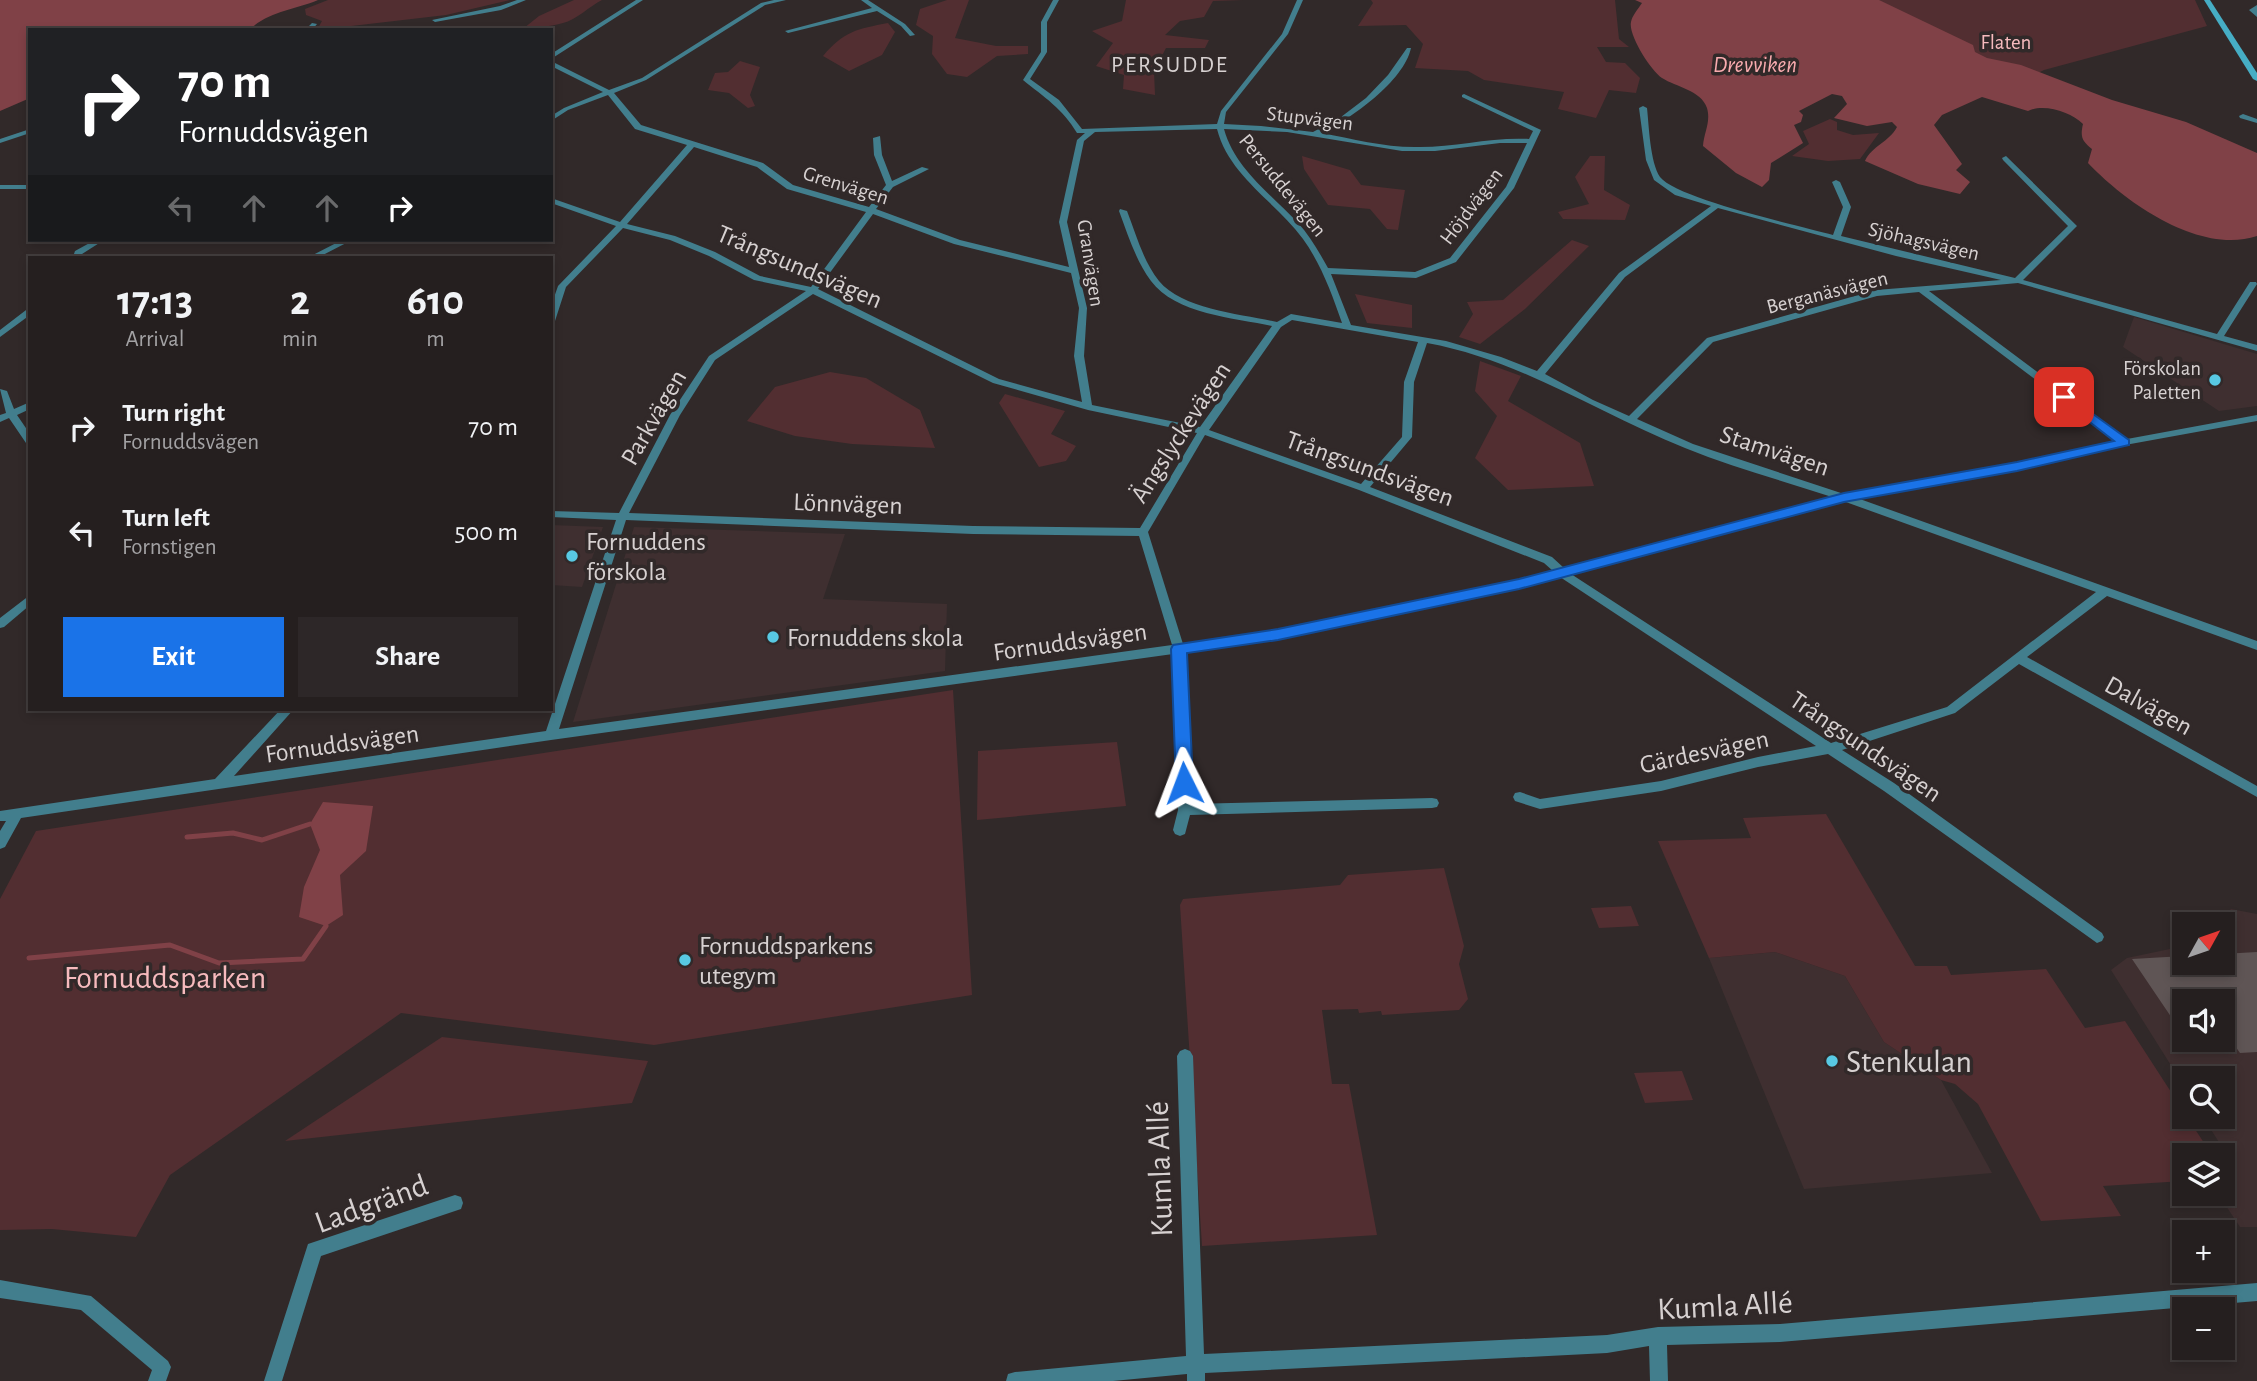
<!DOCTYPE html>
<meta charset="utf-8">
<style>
:root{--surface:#251f1f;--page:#2d2728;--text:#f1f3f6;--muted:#a3a2a4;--line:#423d3d;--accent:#1a73e8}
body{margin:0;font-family:"Alegreya Sans",sans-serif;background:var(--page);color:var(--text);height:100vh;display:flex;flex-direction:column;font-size:26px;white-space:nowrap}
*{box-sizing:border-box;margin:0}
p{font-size:23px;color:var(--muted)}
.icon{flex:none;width:38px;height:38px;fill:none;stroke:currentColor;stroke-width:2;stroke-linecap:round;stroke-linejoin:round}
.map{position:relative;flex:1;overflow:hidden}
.drawer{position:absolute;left:28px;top:256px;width:525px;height:455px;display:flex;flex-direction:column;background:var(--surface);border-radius:0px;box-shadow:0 4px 10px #0003,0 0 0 2px var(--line)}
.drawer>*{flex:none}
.hud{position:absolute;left:28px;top:28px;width:525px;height:214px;border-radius:0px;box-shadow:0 4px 10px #0003,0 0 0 2px var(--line);background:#202124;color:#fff;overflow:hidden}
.needle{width:46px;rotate:50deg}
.buttons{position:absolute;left:2172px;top:912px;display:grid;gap:14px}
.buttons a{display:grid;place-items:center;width:63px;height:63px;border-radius:0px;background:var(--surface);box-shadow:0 4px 10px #0003,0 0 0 2px var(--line);font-size:35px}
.pin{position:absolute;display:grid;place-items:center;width:60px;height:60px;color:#fff;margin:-30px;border-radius:14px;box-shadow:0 4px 10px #0006}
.me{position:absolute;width:77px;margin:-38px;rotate:357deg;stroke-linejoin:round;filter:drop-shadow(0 0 5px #0008)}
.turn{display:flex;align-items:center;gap:24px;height:147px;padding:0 35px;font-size:32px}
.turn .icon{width:91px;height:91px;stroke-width:2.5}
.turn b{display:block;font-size:49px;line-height:60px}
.lanes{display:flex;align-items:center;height:66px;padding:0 35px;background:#0003;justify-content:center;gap:35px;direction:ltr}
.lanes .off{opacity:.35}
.eta{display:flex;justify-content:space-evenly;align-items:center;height:119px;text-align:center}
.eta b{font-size:42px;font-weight:600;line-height:49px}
.button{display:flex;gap:14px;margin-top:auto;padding:14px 35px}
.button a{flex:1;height:80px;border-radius:0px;background:var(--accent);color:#fff;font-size:28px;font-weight:600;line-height:80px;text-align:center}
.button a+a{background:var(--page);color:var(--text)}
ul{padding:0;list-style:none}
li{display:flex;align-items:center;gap:21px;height:105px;padding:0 35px}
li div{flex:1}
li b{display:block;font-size:26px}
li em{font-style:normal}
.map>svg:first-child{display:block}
.built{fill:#3f2f30;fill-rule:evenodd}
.green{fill:#522e31}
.water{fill:#804147}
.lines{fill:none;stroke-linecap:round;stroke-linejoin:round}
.stream{stroke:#804147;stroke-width:5}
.building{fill:#5f5555}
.street{fill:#427e8d;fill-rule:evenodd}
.secondary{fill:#46adc4;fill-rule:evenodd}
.route{fill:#1a73e8;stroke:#114b97;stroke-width:2}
.poi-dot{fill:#58c9e3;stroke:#312929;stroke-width:2.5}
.labels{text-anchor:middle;stroke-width:7;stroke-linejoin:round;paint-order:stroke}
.far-park-label{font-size:21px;fill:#f6babd;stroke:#312929}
.far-street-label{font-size:21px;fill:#d7d1d1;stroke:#312929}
.far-poi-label{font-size:21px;fill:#d7d1d1;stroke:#312929;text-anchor:end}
.far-neighbourhood-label{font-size:23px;letter-spacing:2px;fill:#d7d1d1;stroke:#312929}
.far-water-label{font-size:23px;font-style:italic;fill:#f9abaf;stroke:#312929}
.street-label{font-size:26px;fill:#d7d1d1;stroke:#312929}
.poi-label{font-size:26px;fill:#d7d1d1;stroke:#312929;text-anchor:start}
.near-park-label{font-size:32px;fill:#f6babd;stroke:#312929}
.near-poi-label{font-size:32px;fill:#d7d1d1;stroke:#312929;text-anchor:start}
.near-street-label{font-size:32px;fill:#d7d1d1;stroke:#312929}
</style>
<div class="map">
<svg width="2257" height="1381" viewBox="0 0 2257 1381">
<rect width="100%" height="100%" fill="#312929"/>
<path class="built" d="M2134 317 2257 354V406L2219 411 2123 347Z
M551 525 603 527 582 587 551 585Z
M634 527 845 534 823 599 947 604 945 671 573 722Z
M2231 909 2257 914V1227H2240L2220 1197 2234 1166 2203 1117 2222 1116V1078H2184V1086L2111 970 2127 958 2184 946V962H2222V924H2215ZM2184 1001H2222V1040H2184Z
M1775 952 1845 976 1884 1042 1941 1080 1992 1173 1804 1189 1709 958Z"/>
<path class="green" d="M328 0H510L446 15 317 30 322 21 306 15 305 9Z
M574 0H602C590 6 576 20 563 23 540 29 519 30 495 30L508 26 524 28 539 16Z
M947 0H969L955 38 996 46H1028V54L997 56 967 77 947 74 932 54 933 36 916 25 920 9Z
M1126 0H1243L1213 1 1204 17 1180 21 1165 35 1209 40 1205 48H1166L1154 71 1155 95 1123 89 1124 75 1096 66 1113 43 1092 31 1122 21Z
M1371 0H1615L1619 39 1629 47H1597L1606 62 1625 63 1640 78 1636 93 1609 90 1596 118 1558 109 1564 92 1484 80 1468 71 1415 68 1423 44 1406 25 1358 26 1373 3Z
M1749 0H2195L2207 26 2044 70 2012 86Z
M888 23 895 32 882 55 849 71 823 56C844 31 857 29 888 23Z
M740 61 760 67 750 95 755 106 748 108 729 93 708 90 715 73 728 72Z
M1830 119 1837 122V130L1853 135 1879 133 1860 159 1828 161 1792 156 1809 144 1803 131Z
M1302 156 1350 170 1361 185 1405 190 1398 230 1387 229 1370 209 1328 205 1304 169Z
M1590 156H1605L1604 190 1630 205 1625 220 1563 219 1558 212 1589 204 1575 177Z
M1572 240 1589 246 1525 309 1480 344 1459 337 1473 314 1467 302 1503 300Z
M1355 294 1412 305V328L1367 323Z
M1480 361 1521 376 1508 401 1580 443 1594 486 1508 490 1475 458 1497 416 1475 391Z
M830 372 866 378 920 410 935 448 852 444 795 436 747 421 775 387Z
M1005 394 1065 411 1051 434 1076 446 1066 461 1039 467 999 403Z
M953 690 972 995 654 1045 401 1013 170 1175 136 1237 52 1229 0 1230V899L36 831Z
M1117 742 1126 806 977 820 978 751Z
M1826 814 1915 966H1947L1951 975 2046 969 2085 1028 2125 1021 2184 1112V1116L2187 1117 2212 1155H2184V1181L2103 1186 2121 1216 2041 1221 1978 1104 1955 1084 1941 1080 1884 1042 1845 976 1775 952 1709 958 1658 841 1751 838 1743 818Z
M1444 868 1464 946 1459 964 1468 999 1459 1010 1382 1015 1381 1011 1359 1013 1358 1009 1322 1010 1332 1084H1349L1377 1235 1202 1246 1180 905 1183 899 1340 885 1348 875Z
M1631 906 1639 926 1599 928 1591 908Z
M442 1037 648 1061 632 1103 285 1141Z
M1682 1071 1693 1100 1645 1103 1634 1073Z"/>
<path class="water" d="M0 0H318C294 10 269 11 249 30H30V98L0 111Z
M1635 0H1879L1973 45 1975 52 1987 58 2021 65 2112 100 2186 122 2257 153V236C2200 255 2126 203 2088 163L2092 149C2082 141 2080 137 2083 124 2071 112 2044 103 2028 111L1982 97 1942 115 1934 125 1962 164 1956 170 1970 182 1960 194 1918 184 1865 161C1872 146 1889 142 1897 127L1892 122 1867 126 1834 118 1847 104 1842 96 1832 94 1799 111 1803 115 1801 122 1794 125 1803 143 1771 163 1769 180 1762 187 1736 173 1703 146C1704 132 1711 122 1707 108 1701 90 1676 87 1662 78 1651 71 1628 35 1631 22 1632 16 1638 9 1642 3Z
M323 802 373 806 366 851 340 875 343 915 326 926 299 917 304 887 320 850 310 824Z"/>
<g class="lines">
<path class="stream" d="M187 837 233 833 262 840 310 824
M29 958 170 945 219 963 303 959 326 926"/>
</g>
<path class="building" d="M2257 952V1052L2240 1053 2233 1043 2222 1044V1001H2187L2184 996V1036L2132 959 2184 956V962H2222V954Z"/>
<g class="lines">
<path class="street" d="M517 0H526L501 10 435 22 432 20 500 6Z
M636 0H643L551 59V54Z
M774 0H786L765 5 646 80 614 93 641 125 763 163 793 185 869 207 886 185 874 155 873 138 880 136 882 155 892 181 922 167 929 169 893 187 876 209 960 240 1069 267 1059 222 1077 140 1085 133H1077C1063 109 1044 97 1023 80L1041 52V22L1053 0H1059L1047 22V52L1030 79 1059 100 1082 129 1217 124 1221 111 1282 34 1297 0H1303L1288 34 1226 112 1224 124 1261 126 1313 132 1341 117 1366 98 1388 75 1407 48H1411C1404 81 1351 119 1321 133 1354 139 1386 148 1420 147 1456 147 1492 137 1529 139L1533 131 1462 97V95L1464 94 1541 130 1514 188 1456 262 1416 278 1331 274 1351 325 1446 341 1501 357 1537 371 1619 273 1711 206 1675 195 1654 180 1646 160 1639 108 1643 106 1647 108C1649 126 1650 162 1660 177 1677 199 1801 226 1833 235L1843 207 1832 182 1836 180 1840 182 1851 207 1841 236 2015 278 2068 226 2003 160 2002 158 2006 156 2077 226 2023 280 2217 334 2250 282H2256L2257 284 2224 336 2257 345V351L2018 283 1929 291 2127 439 2257 415V421L2125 445 2017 469 1857 498 2257 641V650L2107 596 2027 657 2257 786V797L2019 664 1955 713 1842 750 1894 783 2102 933 2104 937 2102 941 2097 943 1884 791 1828 754 1758 767 1661 791 1540 809 1515 801 1513 797 1515 793 1520 792 1540 799 1661 781 1758 757 1816 746 1560 577 1519 588 1278 639 1185 652 1191 804 1432 798 1437 799 1439 803 1437 807 1432 808 1190 815 1185 834 1180 836 1175 834 1173 830 1178 810 1173 654 551 740 21 818 5 847 0 849V831L6 821H0V811L215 779 281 709H294L234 776 546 731 616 520 551 517V511L619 513 670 415 709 356 806 291 754 280 709 256 670 240 623 228 566 287 555 321 551 324V306L558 286 616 226 551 203V198L620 222 687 145 635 129 608 95 568 110 551 121V116L564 108 603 92 551 66V61L609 90 642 78 761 3ZM1217 129C1229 176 1275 201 1303 239 1321 264 1332 294 1342 323L1291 314 1277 322C1242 314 1183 310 1159 281 1143 261 1136 234 1127 211L1120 209 1119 211C1128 235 1136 261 1151 281 1175 314 1235 318 1272 326L1200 427 1092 405 1084 356 1087 308 1067 222 1084 141 1095 132ZM1224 129 1287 132 1402 151H1435L1500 143H1527L1506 187 1450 258 1415 272 1328 268C1319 252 1310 236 1298 223 1271 194 1235 169 1224 129ZM694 147 757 167 787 189 866 212 811 287 760 276 715 252 675 236 627 224ZM1718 208 1896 256 2001 280 1876 290 1707 338 1629 416 1593 400 1545 374 1625 277ZM873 214 954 244 1071 273 1079 308 1074 356 1082 402 999 379 818 289ZM1919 292 2117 441 2017 463 1844 494 1693 444 1637 419 1713 342 1877 296ZM813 294 993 383 1088 410 1197 433 1140 528 973 526 629 513 680 415 715 360ZM1292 320 1418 342 1404 382 1402 437 1361 484 1209 430 1281 327ZM1427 343C1521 360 1597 413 1685 448 1732 467 1783 481 1832 497L1564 568 1552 557 1370 487 1412 437 1414 382ZM1205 435 1359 490 1544 563 1553 571 1519 580 1278 631 1183 644 1148 532ZM1843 501 2096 592 1947 707 1831 743 1571 574ZM626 520 973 534 1139 536 1172 645 559 729Z
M861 0H868L905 24 915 35 910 36 901 26 877 11 788 33 785 31 872 8Z
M2257 5V17L2249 10Z
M312 23 317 24 312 30H305Z
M2243 114 2257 119V123L2240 118 2239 116Z
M30 129V133L0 143V139Z
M0 185H30V189H0Z
M95 240H104L82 254 81 257H73L75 251Z
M342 240H352L319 257H309Z
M30 307V315L0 337V330Z
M0 389 7 391 14 409 30 402V409L17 415 30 434V444L26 443 9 418 0 422V415L6 413Z
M30 595V605L4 627 0 628V618Z
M1185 1049 1190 1051 1193 1056 1204 1354 1607 1335 1658 1327 1780 1324 2257 1283V1301L1780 1342 1667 1345 1668 1381H1650L1649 1346 1607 1353 1205 1373V1381H1187V1374L1113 1381H1006L1008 1374 1015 1372 1186 1356 1177 1056 1180 1051Z
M455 1195 461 1197 463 1203 461 1209 321 1256 282 1381H264L308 1244Z
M0 1280 91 1296 168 1361 171 1367 166 1381H148L152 1370 81 1310 0 1298Z"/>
<path class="secondary" d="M2204 0H2210L2257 73V81L2253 79Z"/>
</g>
<path class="route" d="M2064 393 2129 440V445L2017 471 1844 502 1519 589 1278 640 1187 653 1193 783 1190 788H1178L1176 783 1171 649 1173 645 1278 629 1519 579 1844 493 2017 462 2114 441 2060 399V394Z"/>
<g class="poi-dot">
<circle cx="2215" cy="380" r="7"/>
<circle cx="572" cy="556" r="7"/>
<circle cx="773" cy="637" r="7"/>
<circle cx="685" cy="960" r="7"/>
<circle cx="1832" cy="1061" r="7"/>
</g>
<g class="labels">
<g class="far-park-label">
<text x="2006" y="49">Flaten</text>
</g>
<g class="far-street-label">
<text transform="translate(1310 118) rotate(7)" y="7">Stupvägen</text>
<text transform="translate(846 185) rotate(17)" y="7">Grenvägen</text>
<text transform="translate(1283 185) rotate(51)" y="7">Persuddevägen</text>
<text transform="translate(1471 206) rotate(-53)" y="7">Höjdvägen</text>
<text transform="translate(1924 241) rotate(13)" y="7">Sjöhagsvägen</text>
<text transform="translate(1091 263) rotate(81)" y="7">Granvägen</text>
<text transform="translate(1827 292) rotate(-14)" y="7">Berganäsvägen</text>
</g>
<g class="far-poi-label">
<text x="2201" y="375">Förskolan<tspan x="2201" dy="24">Paletten</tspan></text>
</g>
<g class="far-neighbourhood-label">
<text x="1170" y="72">PERSUDDE</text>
</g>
<g class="far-water-label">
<text x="1755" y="72">Drevviken</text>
</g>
<g class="street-label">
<text transform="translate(800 266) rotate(23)" y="9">Trångsundsvägen</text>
<text transform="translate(653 417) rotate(-60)" y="9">Parkvägen</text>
<text transform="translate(1180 432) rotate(-57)" y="9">Ängslyckevägen</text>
<text transform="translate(1775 450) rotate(18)" y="9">Stamvägen</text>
<text transform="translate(1370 468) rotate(20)" y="9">Trångsundsvägen</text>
<text transform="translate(848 503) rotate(2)" y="9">Lönnvägen</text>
<text transform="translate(1070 641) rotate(-8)" y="9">Fornuddsvägen</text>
<text transform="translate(2149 705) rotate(29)" y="9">Dalvägen</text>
<text transform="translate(342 743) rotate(-8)" y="9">Fornuddsvägen</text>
<text transform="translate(1866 746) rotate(34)" y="9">Trångsundsvägen</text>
<text transform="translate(1704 751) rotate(-12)" y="9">Gärdesvägen</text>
</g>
<g class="poi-label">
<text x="586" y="550">Fornuddens<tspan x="586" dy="30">förskola</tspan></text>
<text x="787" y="646">Fornuddens skola</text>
<text x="699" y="954">Fornuddsparkens<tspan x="699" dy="30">utegym</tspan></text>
</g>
<g class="near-park-label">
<text x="165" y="988">Fornuddsparken</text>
</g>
<g class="near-poi-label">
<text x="1846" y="1072">Stenkulan</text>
</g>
<g class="near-street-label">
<text transform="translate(1159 1169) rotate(-92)" y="11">Kumla Allé</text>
<text transform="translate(371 1203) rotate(-20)" y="11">Ladgränd</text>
<text transform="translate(1725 1305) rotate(-3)" y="11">Kumla Allé</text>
</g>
</g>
</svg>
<div class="buttons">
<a><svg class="needle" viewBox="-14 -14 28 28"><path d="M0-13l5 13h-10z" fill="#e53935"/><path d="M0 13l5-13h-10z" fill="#a3a2a4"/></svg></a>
<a><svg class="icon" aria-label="sound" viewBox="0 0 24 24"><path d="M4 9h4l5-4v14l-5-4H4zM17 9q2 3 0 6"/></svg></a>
<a><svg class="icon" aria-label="search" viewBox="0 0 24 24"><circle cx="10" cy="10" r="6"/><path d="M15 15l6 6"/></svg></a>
<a><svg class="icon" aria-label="layers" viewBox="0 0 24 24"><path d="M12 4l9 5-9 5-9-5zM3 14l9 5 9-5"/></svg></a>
<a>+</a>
<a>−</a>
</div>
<div class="pin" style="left:2064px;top:397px;background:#d93025"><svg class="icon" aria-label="arrive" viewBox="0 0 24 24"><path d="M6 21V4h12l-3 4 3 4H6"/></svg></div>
<svg class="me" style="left:1184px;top:783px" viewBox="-20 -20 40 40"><path d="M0-17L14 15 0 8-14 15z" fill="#1a73e8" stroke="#fff" stroke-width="4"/></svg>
<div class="hud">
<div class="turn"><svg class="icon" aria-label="right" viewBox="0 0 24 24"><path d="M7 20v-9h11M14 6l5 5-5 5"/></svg><div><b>70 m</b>Fornuddsvägen</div></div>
<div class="lanes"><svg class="icon off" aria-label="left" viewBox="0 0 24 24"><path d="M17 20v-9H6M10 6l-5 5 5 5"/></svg><svg class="icon off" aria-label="ahead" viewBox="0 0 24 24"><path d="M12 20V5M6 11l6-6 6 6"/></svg><svg class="icon off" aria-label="ahead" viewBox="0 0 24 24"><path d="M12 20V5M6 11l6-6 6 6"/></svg><svg class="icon" aria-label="right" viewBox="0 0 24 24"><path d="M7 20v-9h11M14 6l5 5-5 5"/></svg></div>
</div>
<section class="drawer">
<div class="eta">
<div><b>17:13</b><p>Arrival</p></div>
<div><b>2</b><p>min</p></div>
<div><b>610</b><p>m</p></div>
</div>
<ul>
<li><svg class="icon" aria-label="right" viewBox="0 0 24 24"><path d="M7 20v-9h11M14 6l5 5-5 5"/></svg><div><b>Turn right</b><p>Fornuddsvägen</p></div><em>70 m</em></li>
<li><svg class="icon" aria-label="left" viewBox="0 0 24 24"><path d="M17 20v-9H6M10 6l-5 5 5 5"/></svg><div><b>Turn left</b><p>Fornstigen</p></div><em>500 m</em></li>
</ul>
<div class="button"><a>Exit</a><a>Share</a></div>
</section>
</div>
